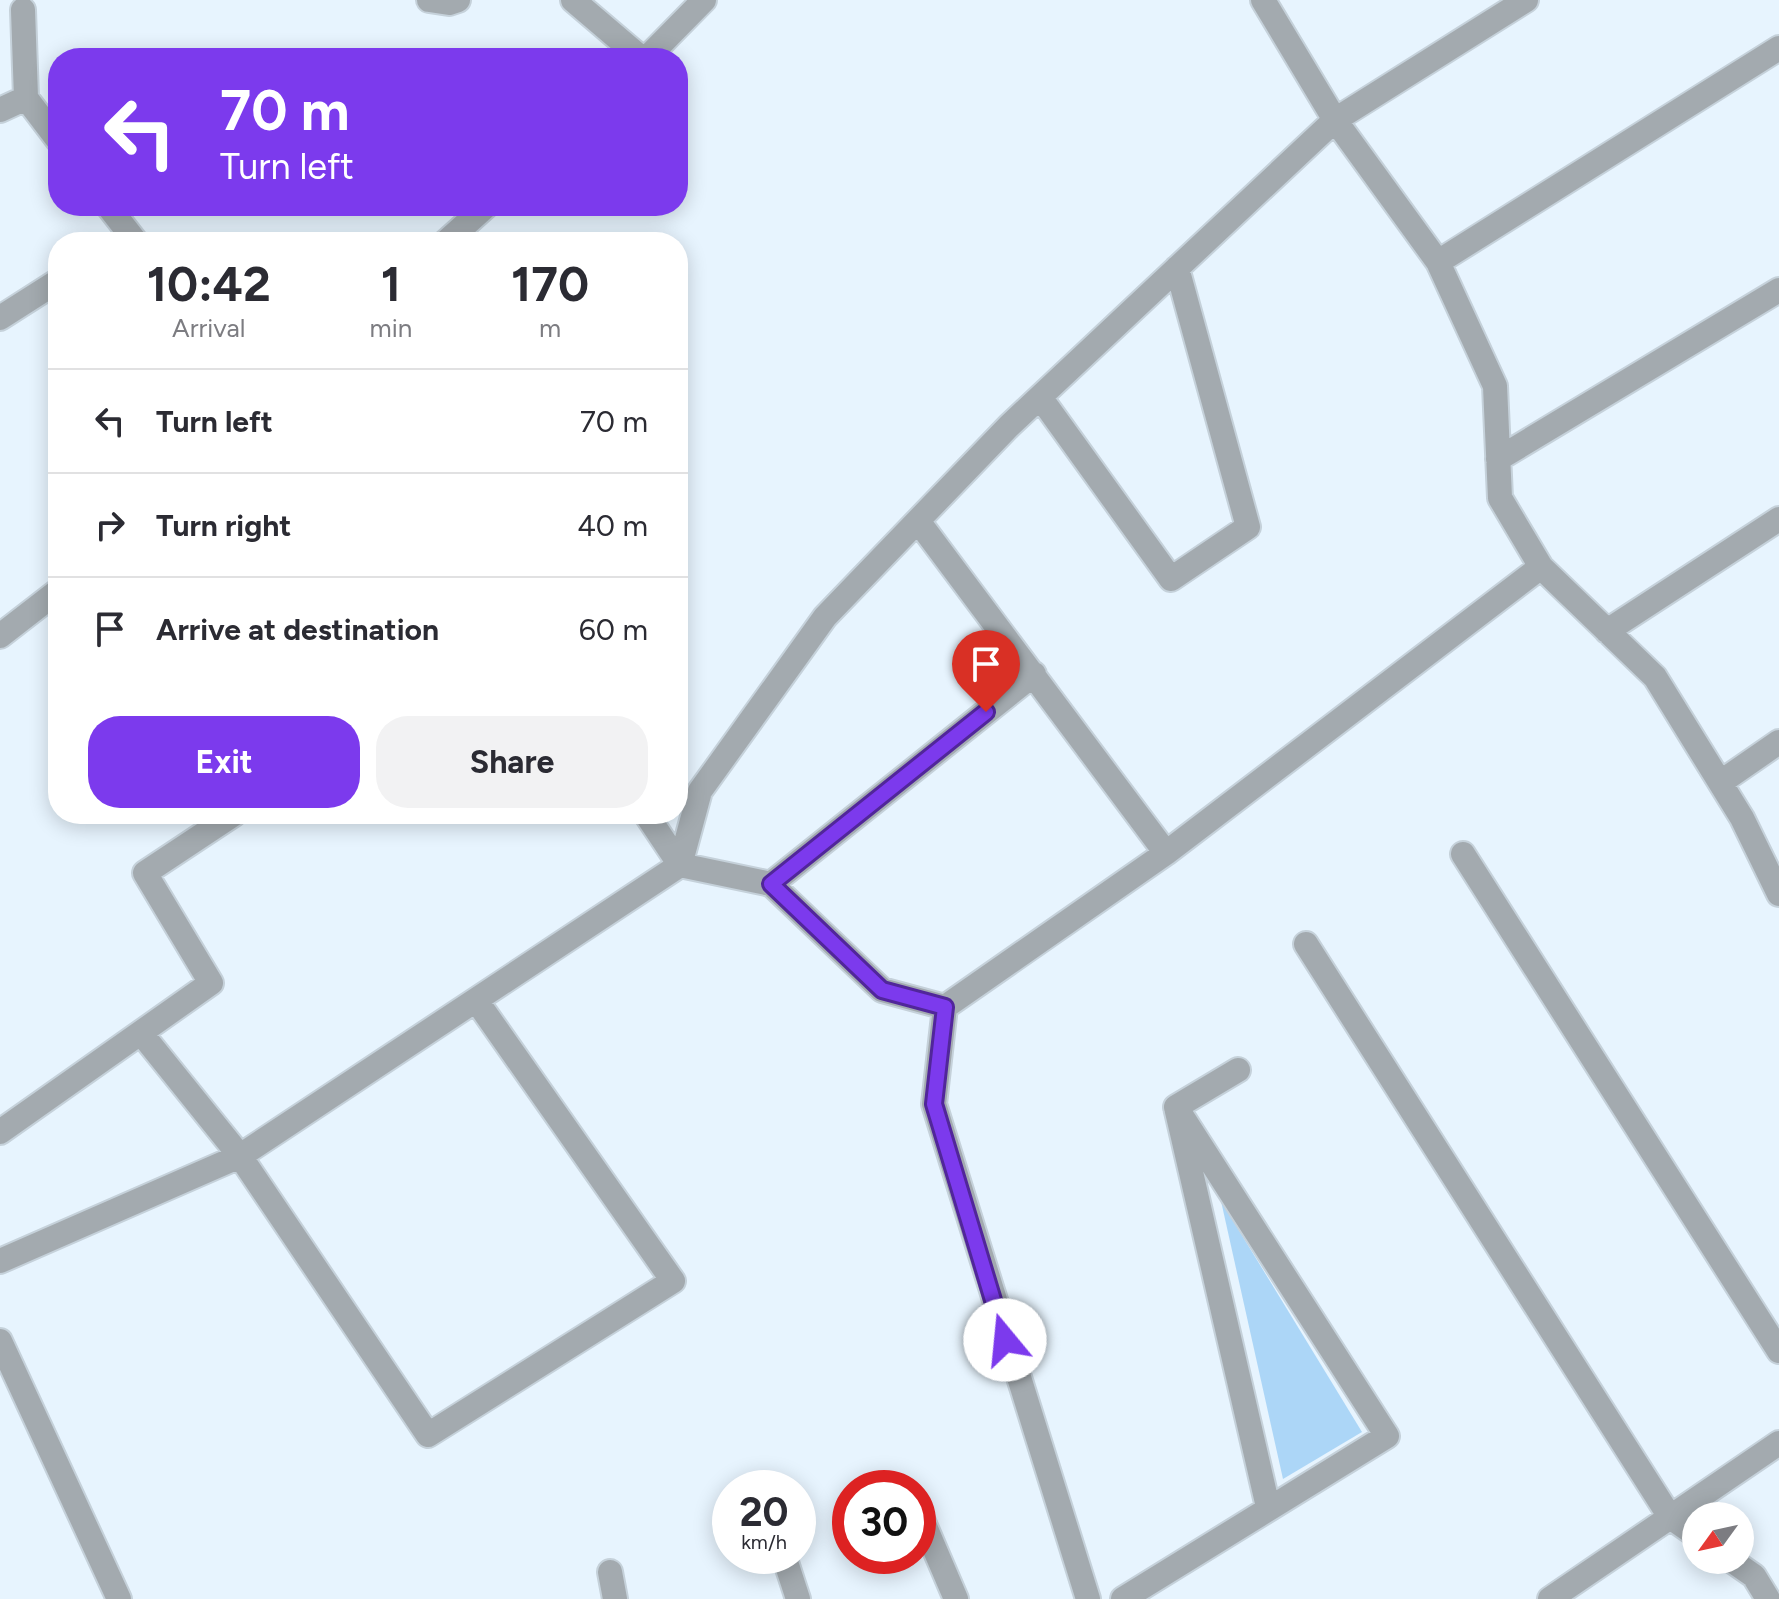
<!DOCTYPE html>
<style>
:root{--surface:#fff;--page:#f2f2f3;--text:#2b2b33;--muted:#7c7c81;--line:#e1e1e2;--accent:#7c3aed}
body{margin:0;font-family:Figtree,sans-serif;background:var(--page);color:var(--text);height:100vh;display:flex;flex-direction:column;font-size:30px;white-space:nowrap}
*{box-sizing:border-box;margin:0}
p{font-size:26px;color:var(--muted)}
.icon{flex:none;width:44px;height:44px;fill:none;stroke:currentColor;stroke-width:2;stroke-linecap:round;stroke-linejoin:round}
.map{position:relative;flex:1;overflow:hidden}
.panel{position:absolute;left:48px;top:232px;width:640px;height:592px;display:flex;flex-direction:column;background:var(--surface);border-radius:32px;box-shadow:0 4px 20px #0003}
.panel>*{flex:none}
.top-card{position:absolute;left:48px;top:48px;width:640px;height:168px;border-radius:32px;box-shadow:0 4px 20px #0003;background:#7c3aed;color:#fff;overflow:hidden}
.needle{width:52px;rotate:237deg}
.fabs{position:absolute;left:1682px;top:1502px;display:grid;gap:16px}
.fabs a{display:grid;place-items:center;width:72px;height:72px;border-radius:50%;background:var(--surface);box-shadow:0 4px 20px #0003;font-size:40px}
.speed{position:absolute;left:712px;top:1470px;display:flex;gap:16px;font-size:40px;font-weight:700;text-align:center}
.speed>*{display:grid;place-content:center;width:104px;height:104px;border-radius:50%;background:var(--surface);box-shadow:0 4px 20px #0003;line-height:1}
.speed small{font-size:20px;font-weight:400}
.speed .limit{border:12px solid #d22;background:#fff;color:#111}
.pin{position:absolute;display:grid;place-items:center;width:68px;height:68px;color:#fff;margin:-82px -34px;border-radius:50% 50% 50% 0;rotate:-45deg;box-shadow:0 0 8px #0007}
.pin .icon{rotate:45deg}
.me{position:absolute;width:88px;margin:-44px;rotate:343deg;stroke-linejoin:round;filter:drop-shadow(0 0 6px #0008)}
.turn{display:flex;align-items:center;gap:28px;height:168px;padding:0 40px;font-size:36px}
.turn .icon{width:104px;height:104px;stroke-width:2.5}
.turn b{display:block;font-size:56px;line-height:68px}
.eta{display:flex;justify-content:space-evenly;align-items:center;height:136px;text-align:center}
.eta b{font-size:48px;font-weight:700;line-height:56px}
.action{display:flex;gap:16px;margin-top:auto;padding:16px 40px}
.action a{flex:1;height:92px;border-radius:32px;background:var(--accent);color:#fff;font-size:32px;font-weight:700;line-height:92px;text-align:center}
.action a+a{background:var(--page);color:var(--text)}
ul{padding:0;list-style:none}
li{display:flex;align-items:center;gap:24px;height:104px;padding:0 40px;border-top:2px solid var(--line)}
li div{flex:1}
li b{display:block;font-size:30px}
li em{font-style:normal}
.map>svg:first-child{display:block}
.green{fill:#acd6f7}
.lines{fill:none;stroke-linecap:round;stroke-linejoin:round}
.minor-casing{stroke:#c5d1da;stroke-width:28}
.minor{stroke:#a3aaaf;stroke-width:24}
.route-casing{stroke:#51269a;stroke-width:20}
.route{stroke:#7c3aed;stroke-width:14}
</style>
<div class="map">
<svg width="1779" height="1599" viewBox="0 0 1779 1599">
<rect width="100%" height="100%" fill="#e7f4fe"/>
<path class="green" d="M1221 1201 1362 1432 1283 1479Z"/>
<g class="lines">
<defs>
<path id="minor" d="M429 0 449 3 458 0
M573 0 641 58
M1263 0 1335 120 1438 262 1495 386 1500 498 1541 567 1655 677 1742 818 1779 894
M23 10 26 98 58 140
M647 58 704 0
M0 110 26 98
M108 206 136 242
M446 242 486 206
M1438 262 1779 48
M0 318 58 281
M1040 397 1171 579 1248 527 1177 268
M1498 459 1779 290
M918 521 1166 853
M1607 631 1779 519
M0 636 58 591
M1721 782 1779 742
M646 814 680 865 771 884 882 990 945 1007
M1463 854 1779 1351
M771 884 1034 674
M1306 944 1670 1517 1696 1535
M141 1033 240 1156 428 1435 673 1281 476 1000
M1238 1070 1176 1107 1268 1507
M0 1132 211 983 145 873 234 814
M0 1261 240 1156 680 865 700 791 825 617 1009 426 1335 120 1526 0
M0 1341 119 1599
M918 1510 956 1599
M784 1556 798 1599
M1731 1560 1754 1576 1768 1599
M610 1572 615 1599
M1088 1599 934 1104 945 1007 1166 853 1541 567
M1123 1599 1387 1436 1176 1107
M1550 1599 1779 1443"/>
</defs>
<use href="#minor" class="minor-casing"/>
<use href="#minor" class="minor"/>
</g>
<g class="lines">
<defs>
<path id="route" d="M986 712 771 884 882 990 945 1007 934 1104 1005 1340"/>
</defs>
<use href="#route" class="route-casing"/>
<use href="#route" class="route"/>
</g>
</svg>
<div class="fabs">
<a><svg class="needle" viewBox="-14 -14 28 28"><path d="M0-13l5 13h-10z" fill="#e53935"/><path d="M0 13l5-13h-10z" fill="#7c7c81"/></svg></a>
</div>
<div class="speed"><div>20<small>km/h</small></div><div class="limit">30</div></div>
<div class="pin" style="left:986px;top:712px;background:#d93025"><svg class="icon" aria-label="arrive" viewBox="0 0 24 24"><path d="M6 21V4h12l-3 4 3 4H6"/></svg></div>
<svg class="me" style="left:1005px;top:1340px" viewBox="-20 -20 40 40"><circle r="19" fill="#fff"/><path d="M0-13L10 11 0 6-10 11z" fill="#7c3aed"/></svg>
<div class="top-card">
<div class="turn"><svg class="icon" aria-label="left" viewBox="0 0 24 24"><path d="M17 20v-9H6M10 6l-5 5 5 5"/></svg><div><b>70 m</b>Turn left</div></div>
</div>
<section class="panel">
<div class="eta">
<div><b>10:42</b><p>Arrival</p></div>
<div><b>1</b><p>min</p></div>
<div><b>170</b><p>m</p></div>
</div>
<ul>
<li><svg class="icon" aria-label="left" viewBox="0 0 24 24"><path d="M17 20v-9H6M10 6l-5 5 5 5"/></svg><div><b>Turn left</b></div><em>70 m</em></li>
<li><svg class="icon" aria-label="right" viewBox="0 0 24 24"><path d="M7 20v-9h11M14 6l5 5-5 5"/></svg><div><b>Turn right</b></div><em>40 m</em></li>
<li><svg class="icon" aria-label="arrive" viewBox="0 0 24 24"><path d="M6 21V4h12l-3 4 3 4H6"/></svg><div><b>Arrive at destination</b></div><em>60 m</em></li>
</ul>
<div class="action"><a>Exit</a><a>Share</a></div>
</section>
</div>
